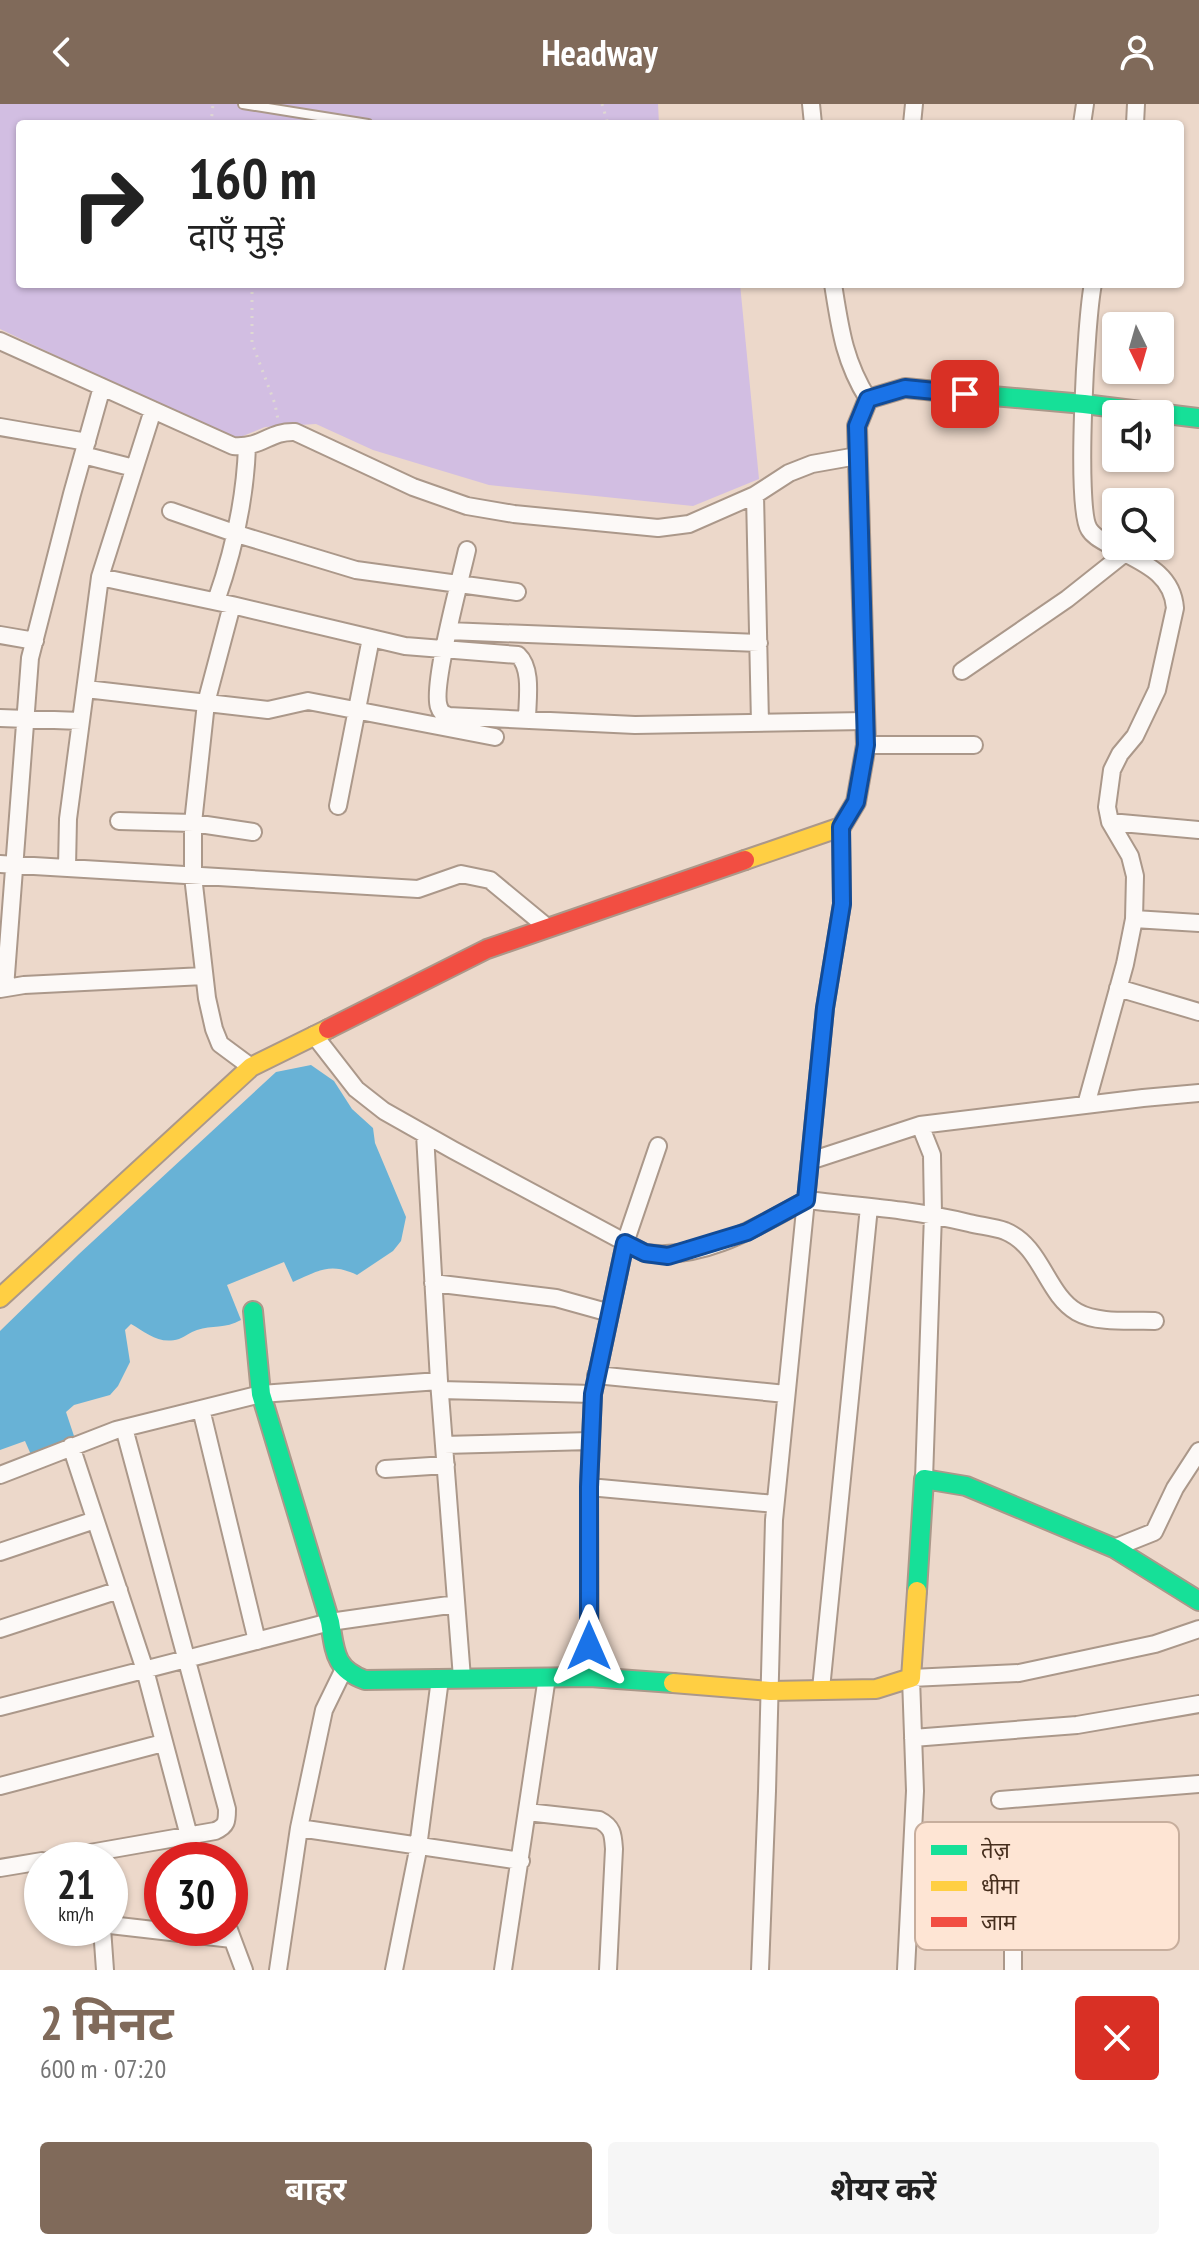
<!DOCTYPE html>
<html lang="hi">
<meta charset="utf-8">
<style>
:root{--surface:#fff;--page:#f6f6f6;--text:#222;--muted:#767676;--accent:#806a5a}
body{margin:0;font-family:"PT Sans Narrow","Noto Sans Devanagari",sans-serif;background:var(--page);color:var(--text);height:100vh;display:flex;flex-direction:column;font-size:30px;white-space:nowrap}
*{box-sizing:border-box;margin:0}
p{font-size:26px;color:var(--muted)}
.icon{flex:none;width:44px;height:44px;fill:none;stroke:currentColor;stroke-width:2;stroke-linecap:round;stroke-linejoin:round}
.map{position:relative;height:1866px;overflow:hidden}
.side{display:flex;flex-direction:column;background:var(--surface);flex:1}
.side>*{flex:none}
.banner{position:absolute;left:16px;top:16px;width:1168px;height:168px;border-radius:8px;box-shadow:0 2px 6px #0004;background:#fff;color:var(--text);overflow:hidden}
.needle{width:52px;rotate:175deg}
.fabs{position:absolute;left:1102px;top:208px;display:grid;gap:16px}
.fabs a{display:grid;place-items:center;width:72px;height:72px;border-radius:8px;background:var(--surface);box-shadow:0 2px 6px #0004;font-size:40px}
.speed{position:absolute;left:24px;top:1738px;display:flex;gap:16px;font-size:40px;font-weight:700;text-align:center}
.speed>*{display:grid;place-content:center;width:104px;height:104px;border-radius:50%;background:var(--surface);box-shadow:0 2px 6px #0004;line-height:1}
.speed small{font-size:20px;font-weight:400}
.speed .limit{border:12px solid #d22;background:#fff;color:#111}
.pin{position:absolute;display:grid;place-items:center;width:68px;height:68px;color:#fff;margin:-34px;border-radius:16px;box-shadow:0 4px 12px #0006}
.me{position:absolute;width:88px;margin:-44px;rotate:0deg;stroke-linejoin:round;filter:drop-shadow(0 0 6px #0008)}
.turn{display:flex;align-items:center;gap:28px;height:168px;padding:0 40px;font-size:36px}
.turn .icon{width:104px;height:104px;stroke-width:2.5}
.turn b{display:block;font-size:56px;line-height:68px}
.round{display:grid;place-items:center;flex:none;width:84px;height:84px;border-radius:8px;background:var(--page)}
.headline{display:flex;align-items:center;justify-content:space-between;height:136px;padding:0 40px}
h1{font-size:48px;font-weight:700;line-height:60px;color:var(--accent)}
.action{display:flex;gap:16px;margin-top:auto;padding:16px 40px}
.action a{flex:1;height:92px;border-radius:8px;background:var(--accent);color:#fff;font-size:32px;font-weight:700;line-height:92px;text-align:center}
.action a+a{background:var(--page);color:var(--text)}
header{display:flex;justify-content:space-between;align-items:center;height:104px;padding:0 40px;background:var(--accent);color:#fff;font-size:36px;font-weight:700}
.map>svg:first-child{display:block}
.green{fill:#d2bee2}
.water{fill:#68b2d6}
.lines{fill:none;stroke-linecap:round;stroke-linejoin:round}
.lane-casing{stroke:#ab988a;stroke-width:12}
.street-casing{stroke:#ab988a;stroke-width:20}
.fast-casing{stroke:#ab988a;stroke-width:22}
.slow-casing{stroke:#ab988a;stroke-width:22}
.jam-casing{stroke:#ab988a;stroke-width:22}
.path{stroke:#ded8d3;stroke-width:3;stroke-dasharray:2 6;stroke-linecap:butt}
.lane{stroke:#fcf9f7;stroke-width:8}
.street{stroke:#fcf9f7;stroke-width:16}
.fast{stroke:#16e098;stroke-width:18}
.slow{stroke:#ffcf43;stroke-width:18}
.jam{stroke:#f24e42;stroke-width:18}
.route-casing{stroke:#114b97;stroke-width:20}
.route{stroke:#1a73e8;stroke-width:14}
.key{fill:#fee5d4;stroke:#c7ae9d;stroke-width:2}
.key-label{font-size:22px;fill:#462e1d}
</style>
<header><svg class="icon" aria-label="back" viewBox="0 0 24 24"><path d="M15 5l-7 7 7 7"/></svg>Headway<svg class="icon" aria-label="person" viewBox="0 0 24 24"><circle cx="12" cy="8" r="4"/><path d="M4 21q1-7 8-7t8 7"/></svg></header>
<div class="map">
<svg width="1199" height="1866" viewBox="0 0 1199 1866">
<rect width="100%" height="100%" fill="#ecd8ca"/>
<path class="green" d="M0 0H658L659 20H20V180H740L759 375 693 402 489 381 373 346 316 320 265 323 233 336 0 225Z"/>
<path class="water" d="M311 961 334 977 352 1005 373 1024 375 1039 406 1113 401 1137 393 1147 357 1171C330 1158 318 1167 293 1178L284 1158 227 1181 241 1216C225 1225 212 1221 197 1226 190 1228 185 1233 179 1235 159 1241 147 1229 131 1220L125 1226 130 1258 118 1282 110 1291 74 1301 66 1308 75 1335 32 1353 25 1337 0 1346V1227L79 1150 276 968Z"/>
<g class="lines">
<defs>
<path id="lane" d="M243 0 368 20"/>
<path id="street" d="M811 0 813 20
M912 20 914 0
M1082 20 1085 0
M1135 20 1136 0
M833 180C840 224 844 257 868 295
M0 237 233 342C264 344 268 327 295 328L413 383 467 402 514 410 658 424 689 420 755 391 789 369 812 360 857 352
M0 323 87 338
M83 351 134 364
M755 391 760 619
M171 407 237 430 356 466 517 488
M467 446C461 473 431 583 439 603 441 609 443 609 448 612L635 621 865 617
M100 473 232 501 405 542 518 551C533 565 527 597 527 616
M216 497C234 446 245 397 247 343
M232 501 206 599 193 719V772L207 894 214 925 220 940 251 963
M448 527 759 539
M0 531 35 537
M962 567 1067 495 1125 449
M86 585 268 606 308 597 495 633
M0 614 81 617
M866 641H974
M338 702 371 534
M119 717 193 719 253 728
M1110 718 1199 726
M0 760 418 785 461 770 490 776 548 824
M67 763 68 715 100 473 153 306
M1134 815 1199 819
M5 884 30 554 72 390 102 283
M1118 884 1199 908
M0 885 24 881 204 872
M314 931 356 985 384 1007 453 1046 645 1149C703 1157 757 1123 806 1096L825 904 842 800 841 723
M1086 1001 1125 860 1134 815 1135 772 1130 752 1110 718 1107 703 1112 666 1120 650 1135 632 1157 586 1175 504C1172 466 1137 457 1108 440 1101 436 1093 432 1089 425 1075 404 1086 213 1093 180
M920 1021 932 1051 933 1110 924 1375
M425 1030 439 1277 462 1574
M810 1057 920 1021 1143 994 1199 989
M433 1179 556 1194 610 1209
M596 1271 786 1290
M440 1286 593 1290
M201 1305 257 1537
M444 1341 590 1337
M71 1342 145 1566 189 1732 199 1756
M385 1365 446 1361
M0 1371 116 1326 261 1290 439 1277
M589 1383 775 1400
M1114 1444 1154 1428 1175 1384 1199 1347
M0 1448 95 1416
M0 1525 119 1486
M590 1573 589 1383 593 1290 625 1139 658 1042
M821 1585 869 1103
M0 1603 330 1518 456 1500
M913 1634 1077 1621 1199 1600
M0 1682 163 1639
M1000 1696 1199 1680
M527 1708 599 1716C613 1723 613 1731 614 1745L608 1866
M299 1724 521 1757
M50 1756 215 1727C227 1722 227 1717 227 1705L124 1324
M0 1764 42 1757
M1013 1803V1866
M110 1821 232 1835
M102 1824 105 1866
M229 1826 244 1866
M278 1866 299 1724 324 1606 343 1567
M394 1866 417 1751 440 1575
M503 1866 547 1573
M760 1866 767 1687 774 1416 806 1096C861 1102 916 1106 969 1119 981 1122 994 1123 1005 1127 1042 1142 1046 1190 1077 1208 1098 1220 1132 1216 1155 1217
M906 1866 915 1687 911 1574 1019 1569 1155 1540 1199 1525"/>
<path id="fast" d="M947 288 1084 300 1199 314
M253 1207 261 1290 330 1518C335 1547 334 1565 365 1576L590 1573 673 1579
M917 1487 924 1375 966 1382 1114 1444 1199 1497"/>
<path id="slow" d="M745 756 841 723 856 698 866 641 857 322 868 295 905 284 947 288
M0 1194 251 963 328 925
M673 1579 770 1587 876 1585 911 1574 917 1487"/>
<path id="jam" d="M328 925 487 845 745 756"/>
</defs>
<use href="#lane" class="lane-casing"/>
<use href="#street" class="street-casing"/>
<use href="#fast" class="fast-casing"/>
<use href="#slow" class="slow-casing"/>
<use href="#jam" class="jam-casing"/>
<path class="path" d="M602 0 608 20
M211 20 213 0
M252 180V239L275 300 278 316"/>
<use href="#lane" class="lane"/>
<use href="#street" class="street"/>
<use href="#fast" class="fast"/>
<use href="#slow" class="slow"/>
<use href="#jam" class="jam"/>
</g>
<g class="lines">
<defs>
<path id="route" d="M589 1542V1383L593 1290 625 1139 645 1149 668 1152 747 1128 806 1096 825 904 842 800 841 723 856 698 866 641 857 322 868 295 905 284 965 290"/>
</defs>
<use href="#route" class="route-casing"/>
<use href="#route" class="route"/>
</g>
<rect x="915" y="1718" width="264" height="128" rx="12" class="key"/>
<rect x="931" y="1741" width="36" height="10" fill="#16e098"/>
<rect x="931" y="1777" width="36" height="10" fill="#ffcf43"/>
<rect x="931" y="1813" width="36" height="10" fill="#f24e42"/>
<g class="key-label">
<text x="981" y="1754">तेज़</text>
<text x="981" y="1790">धीमा</text>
<text x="981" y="1826">जाम</text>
</g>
</svg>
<div class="fabs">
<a><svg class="needle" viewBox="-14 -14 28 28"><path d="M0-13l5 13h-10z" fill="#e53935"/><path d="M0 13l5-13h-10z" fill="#767676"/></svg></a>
<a><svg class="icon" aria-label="sound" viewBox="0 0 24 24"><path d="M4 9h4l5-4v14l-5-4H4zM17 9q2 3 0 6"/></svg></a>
<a><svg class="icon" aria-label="search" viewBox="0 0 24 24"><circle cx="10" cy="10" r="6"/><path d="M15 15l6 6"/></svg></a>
</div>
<div class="speed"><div>21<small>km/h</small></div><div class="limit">30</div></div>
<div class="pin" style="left:965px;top:290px;background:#d93025"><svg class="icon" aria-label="arrive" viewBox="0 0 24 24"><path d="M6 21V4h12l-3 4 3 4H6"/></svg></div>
<svg class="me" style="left:589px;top:1542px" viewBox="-20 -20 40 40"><path d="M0-17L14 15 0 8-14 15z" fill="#1a73e8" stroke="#fff" stroke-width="4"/></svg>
<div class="banner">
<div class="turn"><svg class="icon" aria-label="right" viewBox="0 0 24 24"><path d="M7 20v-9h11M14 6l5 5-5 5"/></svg><div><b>160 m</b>दाएँ मुड़ें</div></div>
</div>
</div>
<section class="side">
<div class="headline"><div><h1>2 मिनट</h1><p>600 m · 07:20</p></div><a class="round" style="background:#d93025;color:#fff"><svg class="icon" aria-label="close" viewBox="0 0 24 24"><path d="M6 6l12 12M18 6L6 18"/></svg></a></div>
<div class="action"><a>बाहर</a><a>शेयर करें</a></div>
</section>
